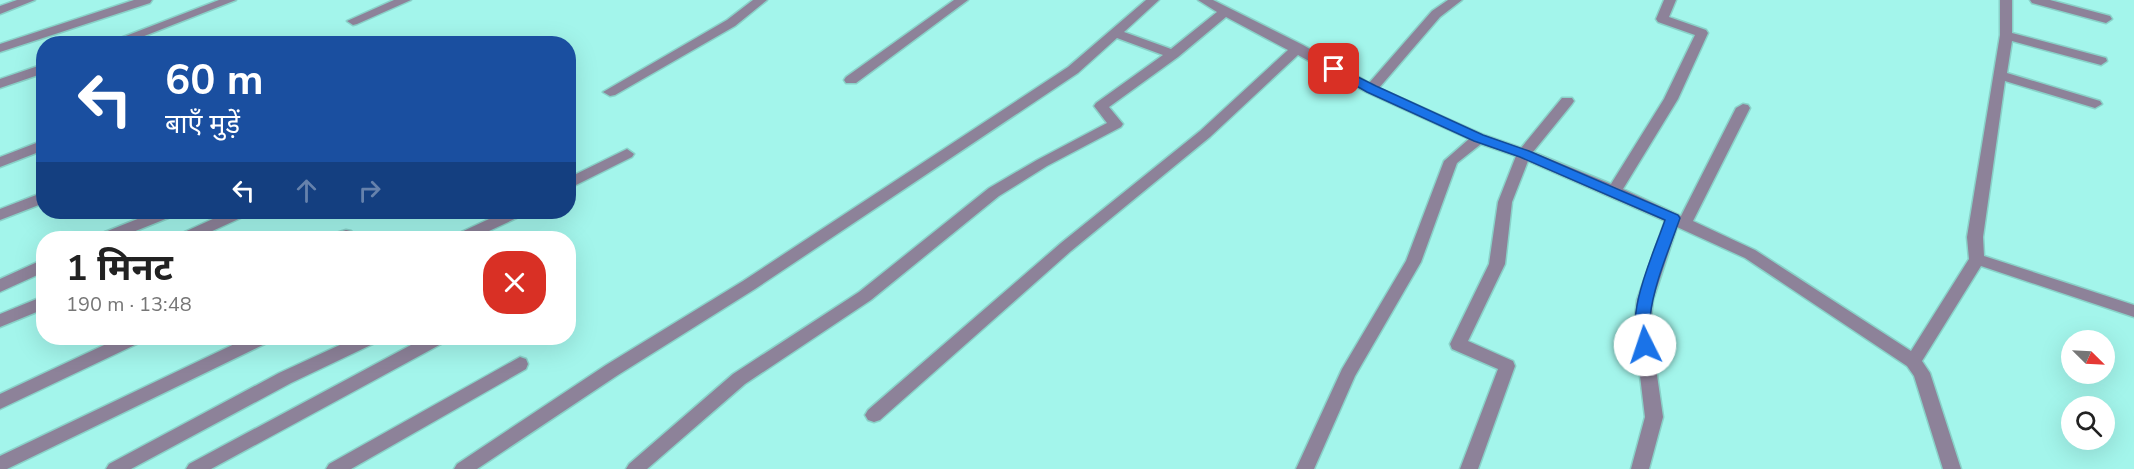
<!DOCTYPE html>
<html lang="hi">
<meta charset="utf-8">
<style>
:root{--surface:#fff;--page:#f6f6f6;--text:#222;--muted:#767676}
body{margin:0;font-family:"Nunito Sans","Noto Sans Devanagari",sans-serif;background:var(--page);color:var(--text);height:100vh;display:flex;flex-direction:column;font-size:22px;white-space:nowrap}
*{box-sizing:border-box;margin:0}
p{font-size:20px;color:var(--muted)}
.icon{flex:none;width:33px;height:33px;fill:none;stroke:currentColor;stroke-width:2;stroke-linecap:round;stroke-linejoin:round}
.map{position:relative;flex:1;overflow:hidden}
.panel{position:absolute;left:36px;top:231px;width:540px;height:114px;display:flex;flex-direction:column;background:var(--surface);border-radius:24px;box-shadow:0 6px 24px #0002}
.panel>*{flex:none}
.top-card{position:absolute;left:36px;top:36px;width:540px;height:183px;border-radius:24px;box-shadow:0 6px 24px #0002;background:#1a4fa0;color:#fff;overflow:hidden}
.needle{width:39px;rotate:114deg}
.buttons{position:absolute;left:2061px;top:330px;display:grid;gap:12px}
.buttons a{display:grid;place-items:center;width:54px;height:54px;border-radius:50%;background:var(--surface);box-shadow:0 6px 24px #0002;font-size:30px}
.pin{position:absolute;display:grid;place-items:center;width:51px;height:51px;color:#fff;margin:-26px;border-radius:12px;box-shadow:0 3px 9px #0006}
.me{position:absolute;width:66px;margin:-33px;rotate:356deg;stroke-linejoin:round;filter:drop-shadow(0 0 4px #0008)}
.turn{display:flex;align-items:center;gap:21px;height:126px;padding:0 30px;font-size:27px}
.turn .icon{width:78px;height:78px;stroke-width:2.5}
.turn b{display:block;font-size:42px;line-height:51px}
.lanes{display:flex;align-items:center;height:57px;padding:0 30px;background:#0003;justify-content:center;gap:30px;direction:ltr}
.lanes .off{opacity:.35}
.round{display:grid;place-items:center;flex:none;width:63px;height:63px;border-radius:24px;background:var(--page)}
.summary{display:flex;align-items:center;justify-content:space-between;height:102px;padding:0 30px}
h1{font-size:36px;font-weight:700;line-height:45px}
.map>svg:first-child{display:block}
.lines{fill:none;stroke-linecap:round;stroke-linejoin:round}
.street-casing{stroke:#89d2c9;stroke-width:3}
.street{fill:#8d8299;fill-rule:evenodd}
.route{fill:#1a73e8;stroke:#114b97;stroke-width:1.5}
</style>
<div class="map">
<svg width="2134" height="469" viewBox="0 0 2134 469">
<rect width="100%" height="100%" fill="#a3f5eb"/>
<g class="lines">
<defs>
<path id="street" d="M17 0H35L0 14V6Z
M134 0H152L150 3 0 52V44Z
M219 0H236L124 44H105Z
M394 0H411L357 24 353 25 347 21Z
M753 0H767L735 26 615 95 610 96 603 92 727 20Z
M954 0H968L856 83H846L844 80 846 77Z
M1146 0H1159L1124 32 1171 49 1217 12 1198 0H1213L1303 45 1369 83 1432 11 1448 0H1462L1440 17 1379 88 1484 135 1521 148 1562 98H1572L1574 101 1572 104 1533 152 1611 184 1664 99 1695 35 1658 22 1656 19 1664 0H1676L1669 17 1706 30 1708 33 1678 99 1623 189 1681 216 1736 108 1743 104 1748 105 1750 108 1693 221 1755 250 1911 351 1969 259 1967 237 2000 35V0H2012V33L2106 58 2107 61 2101 65 2012 41 2007 73 2100 101 2102 104 2095 108 2005 81 1983 237 1984 256 2134 305V317L1981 266 1922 361 1930 373 1961 469H1943L1914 376 1907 366 1745 258 1677 227 1653 300 1650 326 1663 417 1649 469H1631L1645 417 1634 326 1637 300 1665 221 1528 161 1512 202 1505 264 1468 341 1513 361 1515 366 1478 469H1460L1498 369 1452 349 1450 344 1489 264 1498 202 1516 156 1481 144 1457 163 1421 262 1355 376 1314 469H1296L1342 369 1406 261 1444 161 1469 139 1366 92 1298 55 1210 137 1071 251 880 420 874 422 868 420 865 415 868 410 1061 243 1200 131 1288 50 1226 17 1178 57 1109 107 1123 124 1121 127 1047 166 999 196 871 300 745 384 647 469H626L629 464 733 374 859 292 989 188 1037 160 1107 123 1094 106 1096 103 1163 55 1117 38 1078 73 755 289 618 375 477 469H454L457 464 606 365 743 281 1068 67Z
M2030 0H2050L2110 16 2112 19 2106 23 2032 3Z
M44 64V73L0 88V79Z
M44 140V150L0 167V157Z
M627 149 634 154 632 157 568 189V178Z
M44 192V203L0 220V209Z
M155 212H175L173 216 118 238H97L100 234Z
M228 212H247L245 216 197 238H177L180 234Z
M504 212H523L521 216 474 238H454L457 234Z
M346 230 351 231 354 235 352 238H331L333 234Z
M44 259V272L0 292V279Z
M44 296V309L0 327V314Z
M119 338H141L139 343 0 409V394Z
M247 338H269L267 343 7 469H0V456Z
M355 338H377L375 343 291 383 131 469H106L109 464 279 373Z
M424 338H445L443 343 211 469H186L189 464Z
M520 357 526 359 528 364 526 369 351 469H326L329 464Z"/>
</defs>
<use href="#street" class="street-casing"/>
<use href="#street" class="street"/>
</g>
<path class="route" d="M1334 65 1376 86 1483 135 1529 151 1678 215 1680 218C1669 250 1654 283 1650 317 1649 327 1655 341 1650 350H1640C1623 316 1654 253 1665 220L1520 157 1474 141 1367 92 1330 71V66Z"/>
</svg>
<div class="buttons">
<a><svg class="needle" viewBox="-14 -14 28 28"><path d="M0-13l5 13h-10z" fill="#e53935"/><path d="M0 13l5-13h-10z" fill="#767676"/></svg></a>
<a><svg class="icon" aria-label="search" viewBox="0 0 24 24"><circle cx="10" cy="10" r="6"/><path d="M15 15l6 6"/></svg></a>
</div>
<div class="pin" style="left:1334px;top:69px;background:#d93025"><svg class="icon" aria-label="arrive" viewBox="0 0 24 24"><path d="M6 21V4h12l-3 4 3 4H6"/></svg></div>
<svg class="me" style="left:1645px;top:345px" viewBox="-20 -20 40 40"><circle r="19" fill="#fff"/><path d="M0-13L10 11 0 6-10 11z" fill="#1a73e8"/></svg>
<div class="top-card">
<div class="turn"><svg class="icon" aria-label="left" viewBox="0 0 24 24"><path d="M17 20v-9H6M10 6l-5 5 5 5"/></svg><div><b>60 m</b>बाएँ मुड़ें</div></div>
<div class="lanes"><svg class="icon" aria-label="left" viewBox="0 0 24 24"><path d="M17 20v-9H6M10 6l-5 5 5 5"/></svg><svg class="icon off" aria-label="ahead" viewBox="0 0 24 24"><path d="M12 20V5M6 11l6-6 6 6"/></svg><svg class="icon off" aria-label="right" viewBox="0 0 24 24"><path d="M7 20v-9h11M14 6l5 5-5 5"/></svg></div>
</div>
<section class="panel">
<div class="summary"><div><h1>1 मिनट</h1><p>190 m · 13:48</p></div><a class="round" style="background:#d93025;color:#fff"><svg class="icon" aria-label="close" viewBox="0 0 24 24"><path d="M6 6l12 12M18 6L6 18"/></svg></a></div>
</section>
</div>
